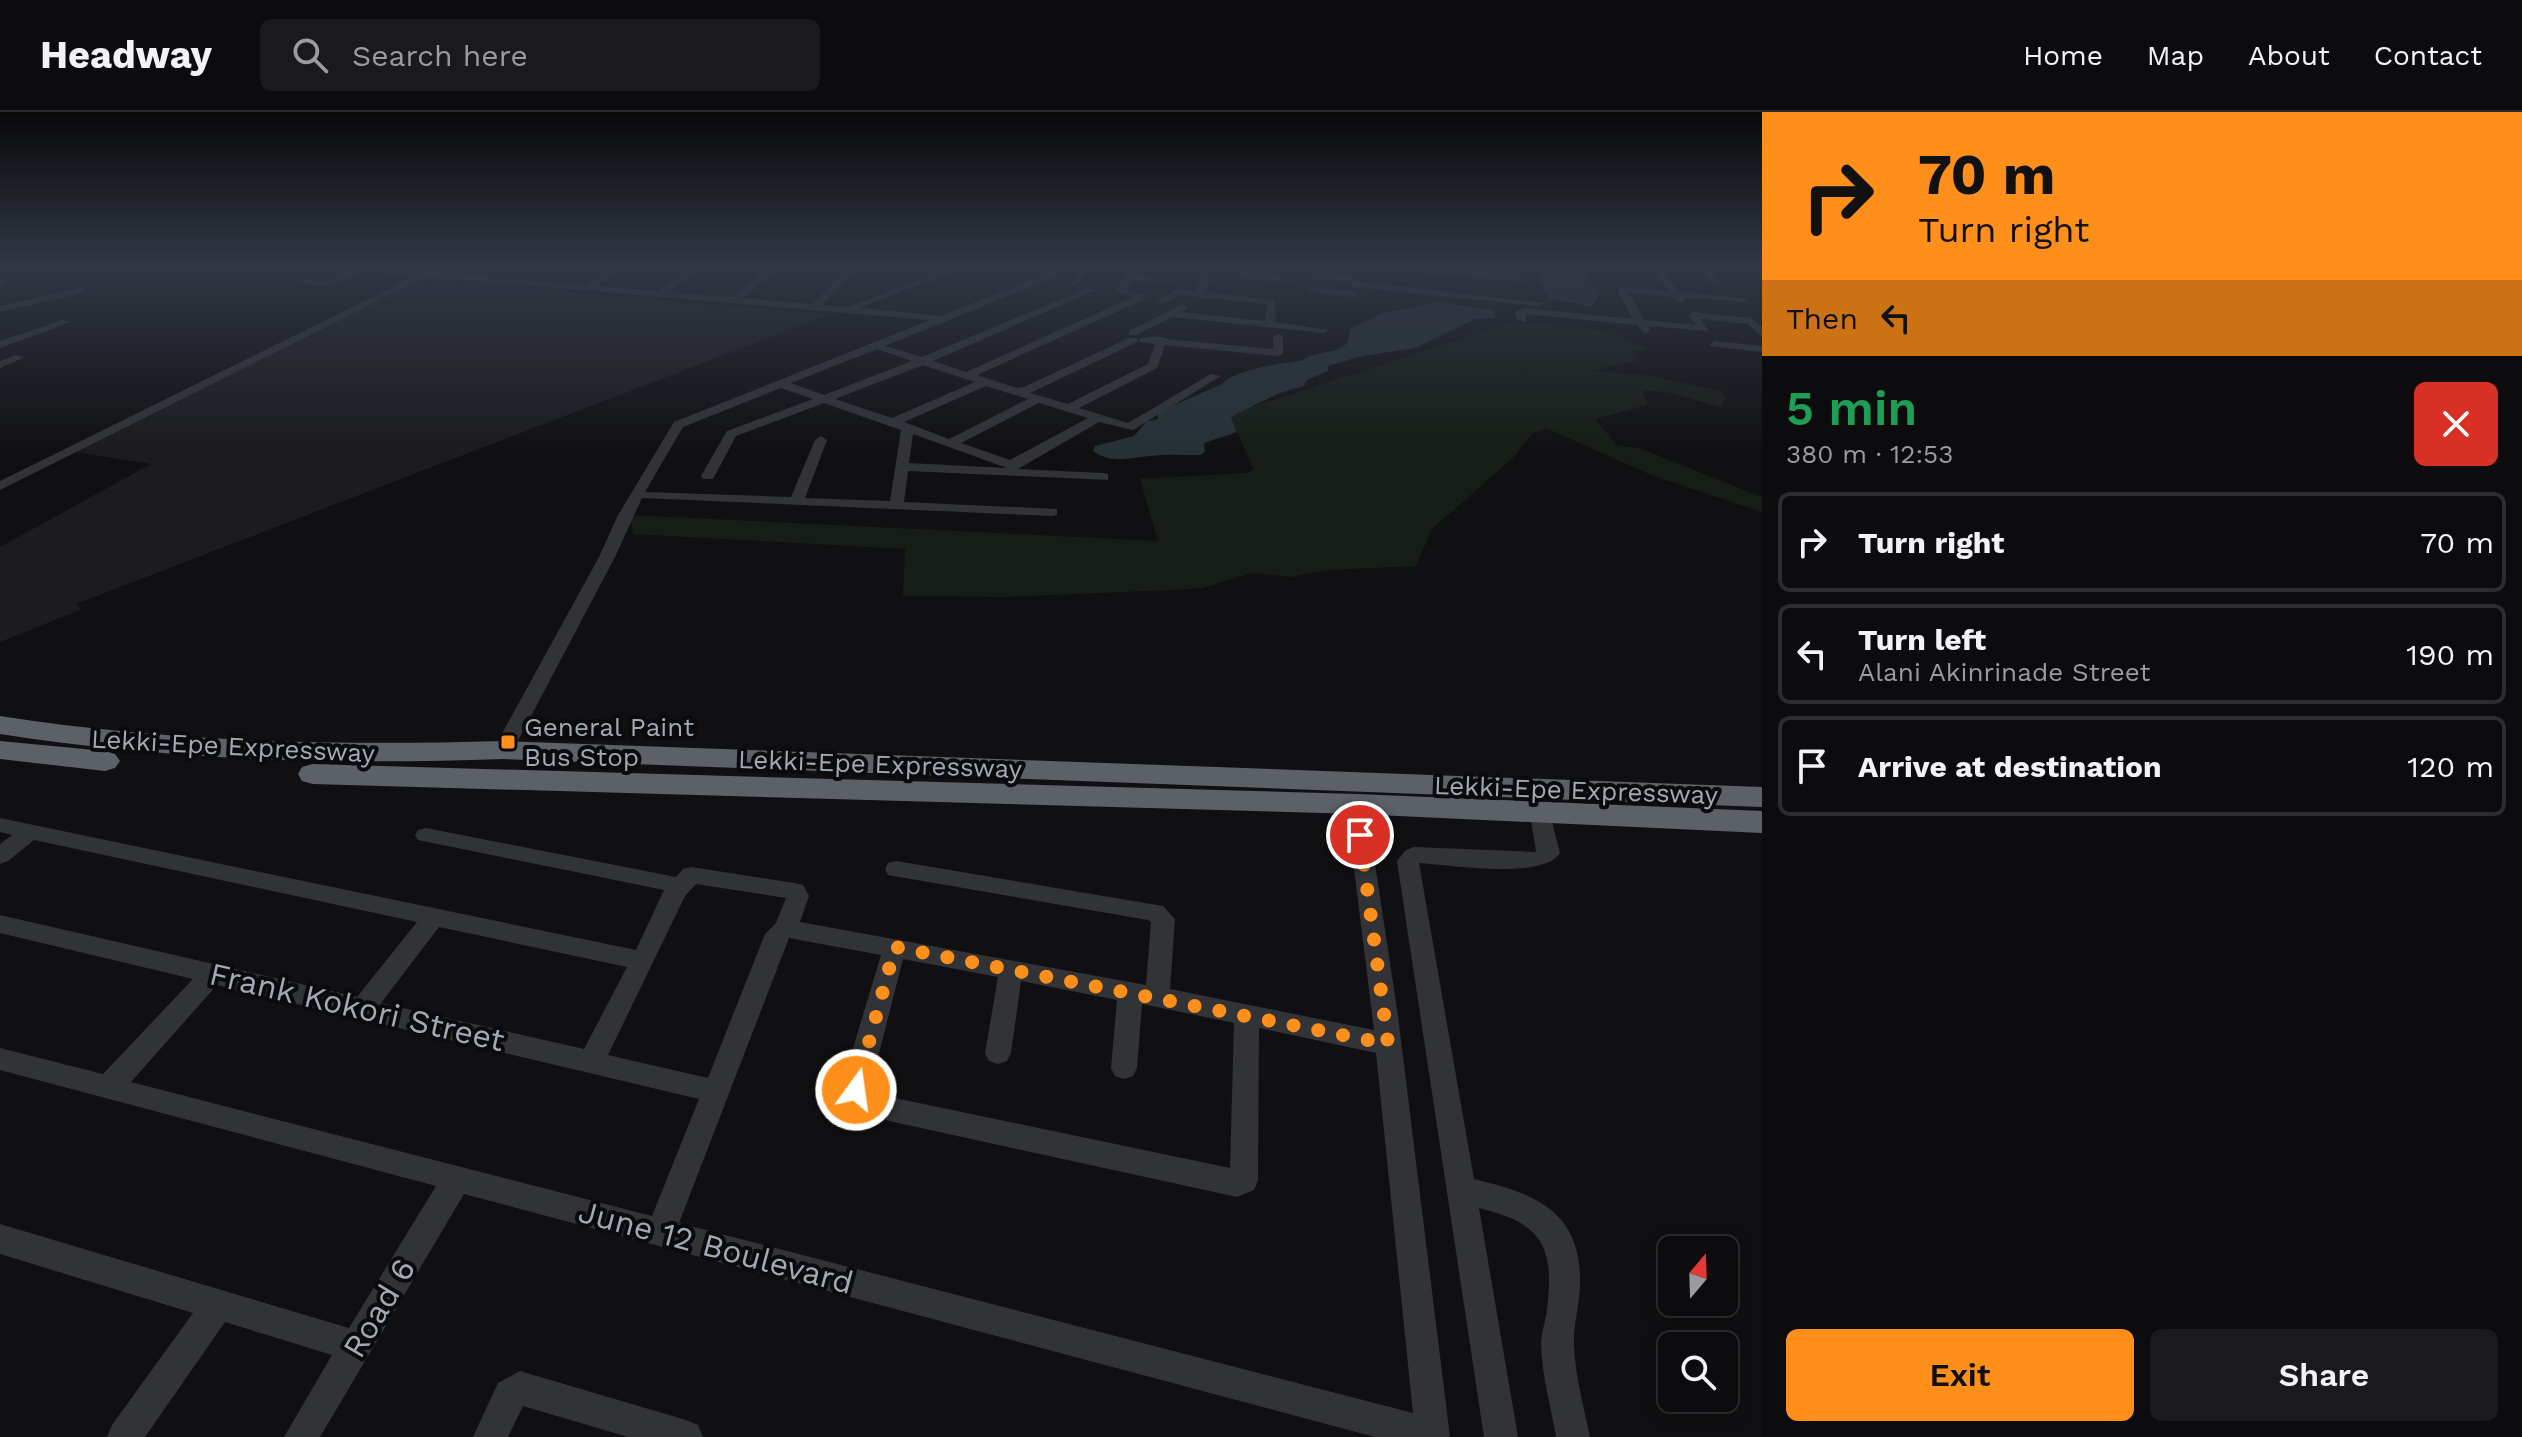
<!DOCTYPE html>
<meta charset="utf-8">
<style>
:root{--surface:#0c0c0e;--page:#1a1a1c;--text:#f1f3f6;--muted:#9a9b9e;--line:#2c2c2e;--accent:#ff8f1b}
body{margin:0;font-family:"Work Sans",sans-serif;background:var(--page);color:var(--text);height:100vh;display:flex;flex-direction:column;font-size:30px;white-space:nowrap}
*{box-sizing:border-box;margin:0}
p{font-size:26px;color:var(--muted)}
.icon{flex:none;width:44px;height:44px;fill:none;stroke:currentColor;stroke-width:2;stroke-linecap:round;stroke-linejoin:round}
.map{position:relative;flex:1;overflow:hidden}
.panel{display:flex;flex-direction:column;background:var(--surface);width:760px}
.panel>*{flex:none}
.top-card{background:#ff8f1b;color:#111;overflow:hidden}
.needle{width:52px;rotate:19deg}
.controls{position:absolute;left:1658px;top:1124px;display:grid;gap:16px}
.controls a{display:grid;place-items:center;width:80px;height:80px;border-radius:12px;background:var(--surface);box-shadow:0 4px 20px #0003,0 0 0 2px var(--line);font-size:40px}
.pin{position:absolute;display:grid;place-items:center;width:68px;height:68px;color:#fff;margin:-34px;border:4px solid #fff;border-radius:50%;box-shadow:0 2px 8px #0007}
.me{position:absolute;width:88px;margin:-44px;rotate:14deg;stroke-linejoin:round;filter:drop-shadow(0 0 6px #0008)}
.turn{display:flex;align-items:center;gap:28px;height:168px;padding:0 24px;font-size:36px}
.turn .icon{width:104px;height:104px;stroke-width:2.5}
.turn b{display:block;font-size:56px;line-height:68px}
.then{display:flex;align-items:center;height:76px;padding:0 24px;background:#0003;gap:16px;font-size:30px}
.round{display:grid;place-items:center;flex:none;width:84px;height:84px;border-radius:12px;background:var(--page)}
.summary{display:flex;align-items:center;justify-content:space-between;height:136px;padding:0 24px}
h1{font-size:48px;font-weight:600;line-height:60px;color:#1e9e55}
.cta{display:flex;gap:16px;margin-top:auto;padding:16px 24px}
.cta a{flex:1;height:92px;border-radius:12px;background:var(--accent);color:#111;font-size:32px;font-weight:600;line-height:92px;text-align:center}
.cta a+a{background:var(--page);color:var(--text)}
ul{padding:0;list-style:none}
li{display:flex;align-items:center;gap:24px;height:100px;margin:0 16px 12px;padding:0 8px;border:4px solid var(--line);border-radius:12px}
li div{flex:1}
li b{display:block;font-size:30px}
li em{font-style:normal}
header{display:flex;align-items:center;gap:48px;box-sizing:border-box;height:112px;padding:0 40px;background:var(--surface);border-bottom:2px solid var(--line)}
header strong{font-size:38px}
nav{display:flex;gap:44px;margin-inline-start:auto;font-size:28px}
.search{width:560px;height:72px;background:var(--page);display:flex;align-items:center;gap:20px;box-sizing:border-box;padding:0 28px;border-radius:12px;color:var(--muted);font-size:30px}
main{display:flex;flex:1;min-height:0}
.map>svg:first-child{display:block}
.built{fill:#1c1c1f}
.green{fill:#161d16}
.water{fill:#263136}
.lines{fill:none;stroke-linecap:round;stroke-linejoin:round}
.minor{fill:#313337;fill-rule:evenodd}
.highway{fill:#5c6168;fill-rule:evenodd}
.route{stroke:#ff8f1b;stroke-width:14;stroke-dasharray:0 25.2}
.poi-dot{fill:#ff8f1b;stroke:#0b0b0d;stroke-width:3}
.labels{text-anchor:middle;stroke-width:8;stroke-linejoin:round;paint-order:stroke}
.poi-label{font-size:26px;fill:#a0a9b4;stroke:#0b0b0d;text-anchor:start}
.street-label{font-size:26px;fill:#a0a9b4;stroke:#0b0b0d}
.near-street-label{font-size:32px;fill:#a0a9b4;stroke:#0b0b0d}
</style>
<header>
<strong>Headway</strong>
<div class="search"><svg class="icon" aria-label="search" viewBox="0 0 24 24"><circle cx="10" cy="10" r="6"/><path d="M15 15l6 6"/></svg>Search here</div>
<nav><a>Home</a><a>Map</a><a>About</a><a>Contact</a></nav>
</header>
<main>
<div class="map">
<svg width="1762" height="1325" viewBox="0 0 1762 1325">
<rect width="100%" height="100%" fill="#101012"/>
<path class="built" d="M443 167 675 190 830 202 76 492 82 497 0 530V435L151 352 74 340 416 171Z"/>
<path class="green" d="M1514 210 1605 219 1648 237 1632 240 1638 248 1593 259 1646 263 1721 279 1726 286 1720 295 1666 280 1642 278 1648 293 1595 307 1617 333 1642 337 1762 385V400L1651 363 1546 316 1532 322 1513 346 1432 417 1416 454 1330 458 1291 465 1253 461 1203 476 1171 478 1002 485 903 484 905 437 633 422 630 403 1158 429 1140 367 1247 361 1253 357 1231 305 1249 296Z"/>
<path class="water" d="M1504 154H1579L1590 163 1586 167 1600 182 1591 194 1545 186 1548 183 1539 169V159Z
M1438 190 1493 198 1496 206 1475 207 1415 236 1362 244 1328 254V259L1307 268 1304 274 1277 282 1231 305 1237 320 1204 331 1205 339 1201 343C1184 343 1165 342 1149 344 1129 346 1111 352 1093 339L1095 334 1134 324 1146 310 1158 307V300L1222 272C1233 259 1282 250 1301 249 1314 236 1354 246 1349 218L1382 201Z"/>
<g class="lines">
<path class="minor" d="M84 154H93V155L89 158Z
M330 154H363L585 173 614 154H624L596 174 658 179 697 154 698 158 668 180 732 185 771 154H780L743 186 812 192 851 154H860L822 193 848 195 954 154H965L860 196 941 204 1046 162 1053 154H1061L1052 166 885 234 922 245 1088 176 1096 178 933 249 966 260 1133 185 1116 179 1132 154H1140L1135 163 1173 168 1168 171 1132 168 1127 178 1145 183V187L977 263 1017 276 1024 275 1129 226H1137V230L1030 281 1068 292 1148 252 1155 232 1140 230 1139 228C1144 224 1162 223 1167 227L1273 237V225L1278 222 1283 225V241L1278 244 1165 233 1157 256 1079 296 1128 311 1211 262 1221 264 1133 318 1099 310 1018 357 1103 361 1108 362V368L908 359 904 390 1057 397V403L1052 404 642 386 615 445 513 638 503 644 493 638 599 445 617 405 674 310 930 208 427 165 0 378V369L415 164 362 159 326 175 295 170 300 167 325 169 349 158ZM877 237 912 249 824 283 791 271ZM923 253 975 270 892 306 835 287ZM986 274 1028 287 949 327 904 310ZM781 276 813 287 727 319 701 364 703 367H713L736 324 824 291 901 318 890 389 805 386 827 328 821 324 815 328 791 385 645 380 683 315ZM1039 291 1088 306 1010 348 961 331ZM913 322 1007 356 909 351Z
M1083 154H1091L1076 174H1070Z
M1204 154H1212L1206 180 1275 188V210L1329 218 1324 221 1172 205 1137 223H1129V219L1183 192 1188 195 1181 200 1265 209 1267 192 1179 183 1165 191H1159V187L1177 177 1197 179Z
M1652 154H1660L1679 179 1748 187 1743 190 1683 185 1685 188 1680 191 1673 185 1629 181 1644 208 1696 213 1688 203 1693 200 1751 206 1762 215V225L1748 212 1701 207 1708 219 1648 214 1650 219 1645 222 1637 213 1526 202V210L1517 208 1515 200 1524 196 1633 207 1617 178 1622 175 1669 179Z
M1698 154H1707L1720 172H1714Z
M1415 155 1523 163 1528 166 1523 169 1412 160Z
M1240 160 1285 165 1290 168 1285 171 1237 165Z
M1315 161 1355 164 1360 167 1356 169 1544 191 1539 194 1354 175 1349 172 1352 170 1312 166Z
M0 168 4 170V174L0 175Z
M82 175 85 180 0 200V194Z
M1312 175 1353 179 1358 182 1353 185 1309 180Z
M62 208 71 210 0 236V229Z
M1715 229 1762 234V240L1711 234 1710 232Z
M16 243 25 245 0 256V249Z
M1356 685 1366 692 1398 904 1450 1325H1375L464 1082 320 1325H284L332 1243 225 1210 145 1325H107L112 1313 193 1201 0 1142V1112L349 1216 436 1074 0 958V936L103 962 193 867 0 821V803L357 885 417 810 34 728 8 749 0 752V732L12 723 0 720V706L636 838 664 778 418 728 415 723 418 718 426 716 676 765 683 757 691 755 795 771 803 773 809 784 800 810 1146 873 1151 810 1148 808 888 763 885 757 888 751 896 749 1163 794 1175 807 1170 877 1374 918 1346 692ZM696 772 786 786 776 811 765 822 708 966 608 943 685 784ZM439 815 627 855 584 937 381 891ZM789 826 881 843 844 966 843 978 849 993 889 1009 1237 1085 1254 1078 1258 1068 1259 916 1376 941 1413 1301 679 1111ZM903 847 998 865 985 941 989 949 998 952 1007 949 1011 941 1021 869 1117 888 1111 956 1115 964 1124 967 1133 964 1137 956 1142 892 1234 911 1230 1056 890 985 870 977ZM217 873 699 987 652 1104 131 970Z
M1540 695 1547 697 1550 702 1560 741C1544 768 1449 753 1419 751L1474 1067C1532 1081 1579 1097 1580 1166 1581 1189 1573 1211 1574 1233 1575 1264 1584 1295 1590 1325H1556C1551 1295 1542 1264 1541 1233 1541 1220 1546 1209 1547 1197 1555 1133 1541 1111 1479 1096L1518 1325H1484L1397 749 1406 738 1414 735 1536 740 1530 702 1533 697Z
M520 1259 686 1308 698 1313 703 1325H628L523 1294 508 1325H473L498 1271Z"/>
<path class="highway" d="M0 604C167 630 334 634 503 629L1762 675V695L503 647C334 653 167 648 0 622Z
M0 629 105 639 115 642 120 649 115 656 105 659 0 647Z
M313 652 1356 682 1762 699V721L1356 702 313 672 302 669 298 662 302 655Z"/>
</g>
<linearGradient id="sky" x2="0" y2="1"><stop stop-color="#09090a"/><stop offset="0.45" stop-color="#313744"/><stop offset="1" stop-color="#313744" stop-opacity="0"/></linearGradient>
<rect width="1762" height="339" fill="url(#sky)"/>
<g class="lines">
<path class="route" d="M856 978 895 835 1388 932 1360 723"/>
</g>
<rect class="poi-dot" x="500" y="622" width="16" height="16" rx="4"/>
<g class="labels">
<g class="poi-label">
<text x="524" y="624">General Paint<tspan x="524" dy="30">Bus Stop</tspan></text>
</g>
<g class="street-label">
<text transform="translate(233 634) rotate(3)" y="9">Lekki-Epe Expressway</text>
<text transform="translate(880 652) rotate(2)" y="9">Lekki-Epe Expressway</text>
<text transform="translate(1576 678) rotate(2)" y="9">Lekki-Epe Expressway</text>
</g>
<g class="near-street-label">
<text transform="translate(357 895) rotate(13)" y="11">Frank Kokori Street</text>
<text transform="translate(716 1135) rotate(15)" y="11">June 12 Boulevard</text>
<text transform="translate(379 1196) rotate(-59)" y="11">Road 6</text>
</g>
</g>
</svg>
<div class="controls">
<a><svg class="needle" viewBox="-14 -14 28 28"><path d="M0-13l5 13h-10z" fill="#e53935"/><path d="M0 13l5-13h-10z" fill="#9a9b9e"/></svg></a>
<a><svg class="icon" aria-label="search" viewBox="0 0 24 24"><circle cx="10" cy="10" r="6"/><path d="M15 15l6 6"/></svg></a>
</div>
<div class="pin" style="left:1360px;top:723px;background:#d93025"><svg class="icon" aria-label="arrive" viewBox="0 0 24 24"><path d="M6 21V4h12l-3 4 3 4H6"/></svg></div>
<svg class="me" style="left:856px;top:978px" viewBox="-20 -20 40 40"><circle r="17" fill="#ff8f1b" stroke="#fff" stroke-width="3"/><path d="M0-11L8 9 0 5-8 9z" fill="#fff"/></svg>
</div>
<section class="panel">
<div class="top-card">
<div class="turn"><svg class="icon" aria-label="right" viewBox="0 0 24 24"><path d="M7 20v-9h11M14 6l5 5-5 5"/></svg><div><b>70 m</b>Turn right</div></div>
<div class="then">Then<svg class="icon" aria-label="left" viewBox="0 0 24 24"><path d="M17 20v-9H6M10 6l-5 5 5 5"/></svg></div>
</div>
<div class="summary"><div><h1>5 min</h1><p>380 m · 12:53</p></div><a class="round" style="background:#d93025;color:#fff"><svg class="icon" aria-label="close" viewBox="0 0 24 24"><path d="M6 6l12 12M18 6L6 18"/></svg></a></div>
<ul>
<li><svg class="icon" aria-label="right" viewBox="0 0 24 24"><path d="M7 20v-9h11M14 6l5 5-5 5"/></svg><div><b>Turn right</b></div><em>70 m</em></li>
<li><svg class="icon" aria-label="left" viewBox="0 0 24 24"><path d="M17 20v-9H6M10 6l-5 5 5 5"/></svg><div><b>Turn left</b><p>Alani Akinrinade Street</p></div><em>190 m</em></li>
<li><svg class="icon" aria-label="arrive" viewBox="0 0 24 24"><path d="M6 21V4h12l-3 4 3 4H6"/></svg><div><b>Arrive at destination</b></div><em>120 m</em></li>
</ul>
<div class="cta"><a>Exit</a><a>Share</a></div>
</section>
</main>
